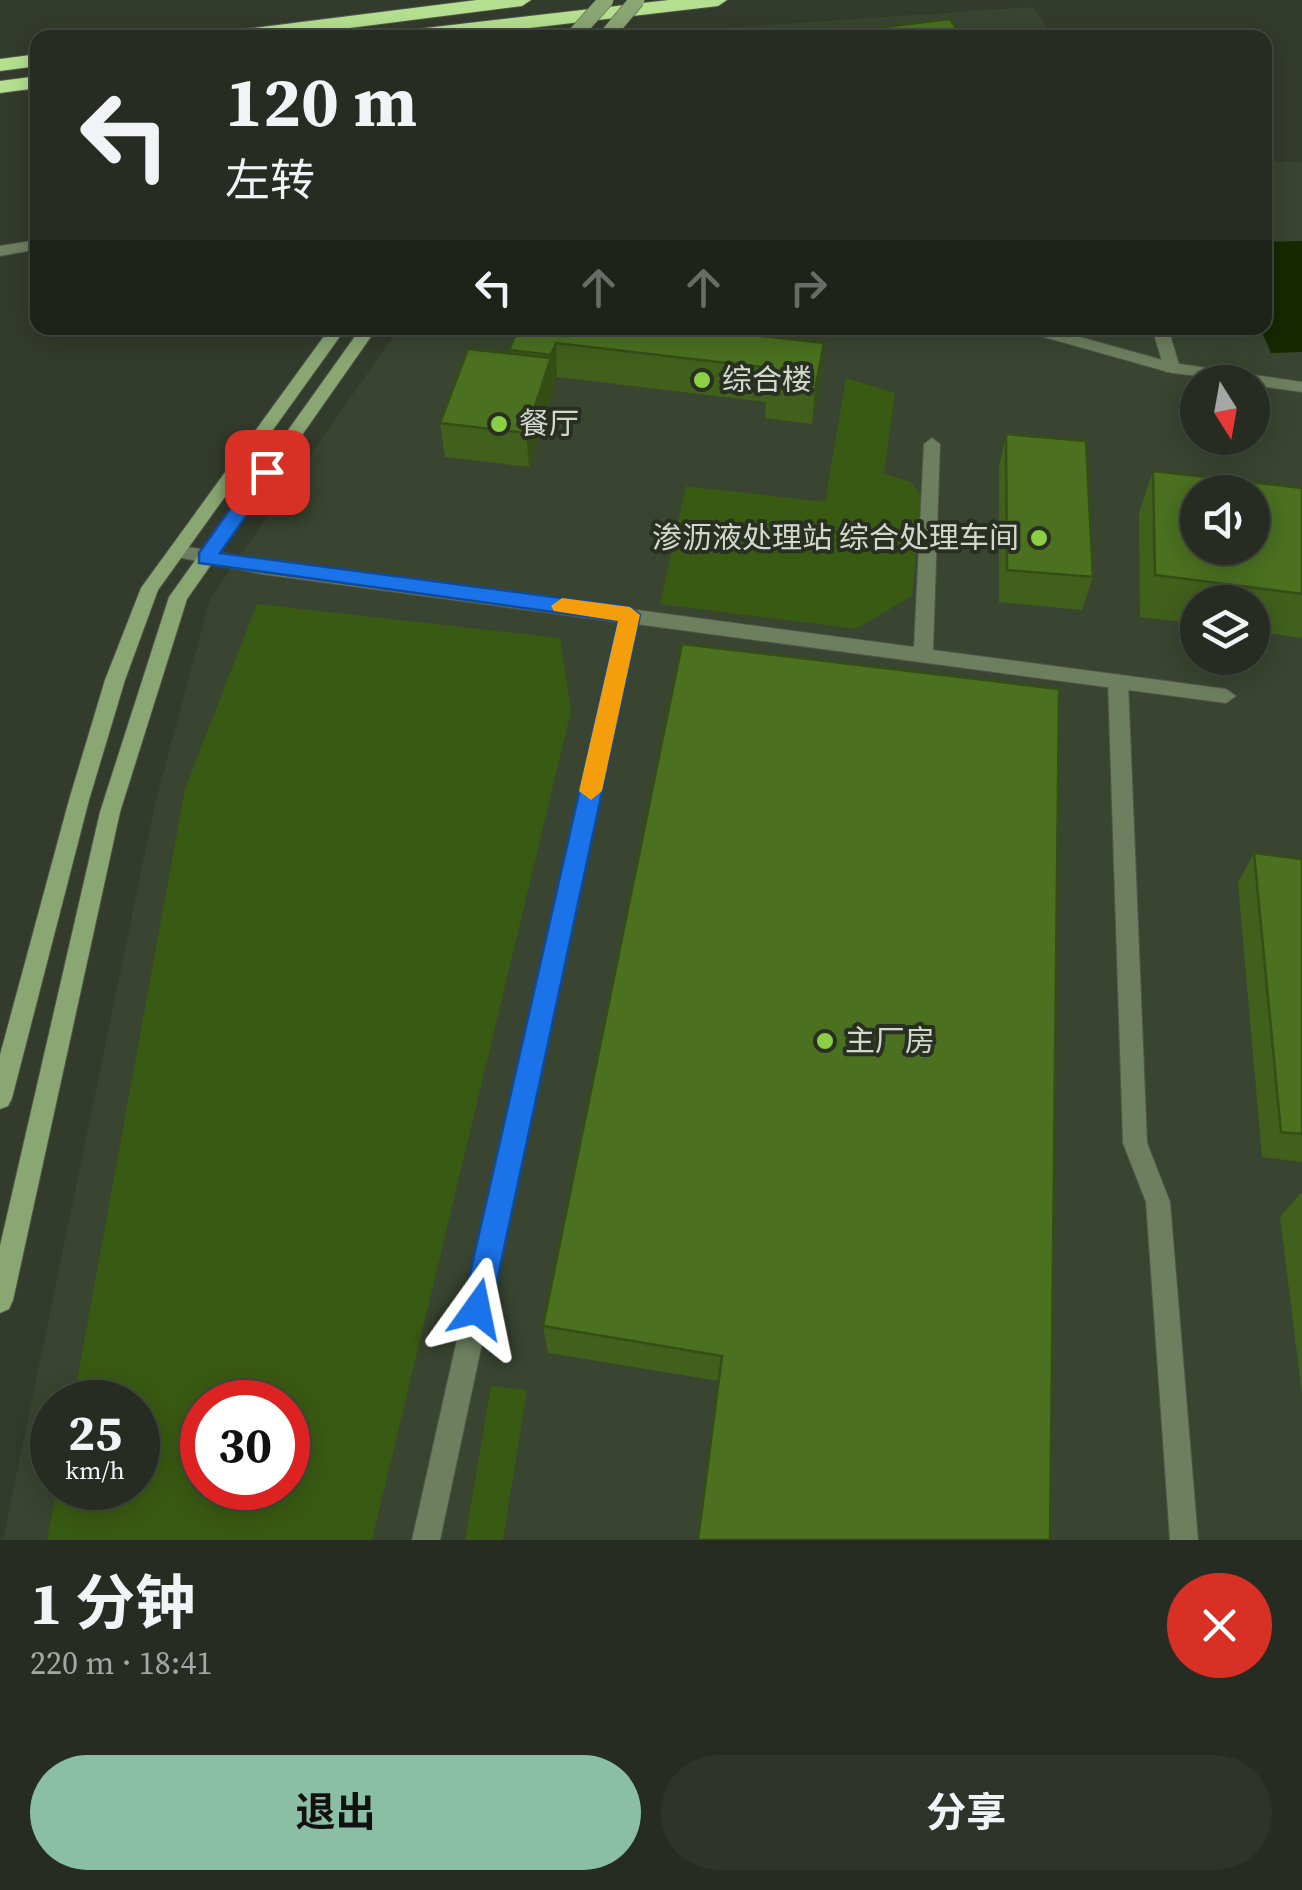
<!DOCTYPE html>
<html lang="zh">
<meta charset="utf-8">
<style>
:root{--surface:#262c21;--page:#2e342a;--text:#f1f3f6;--muted:#a4a7a5;--line:#42483f;--accent:#8abfa5}
body{margin:0;font-family:"Source Serif 4","Noto Sans SC",serif;background:var(--page);color:var(--text);height:100vh;display:flex;flex-direction:column;font-size:38px;white-space:nowrap}
*{box-sizing:border-box;margin:0}
p{font-size:32px;color:var(--muted)}
.icon{flex:none;width:55px;height:55px;fill:none;stroke:currentColor;stroke-width:2;stroke-linecap:round;stroke-linejoin:round}
.map{position:relative;height:1540px;overflow:hidden}
.side{display:flex;flex-direction:column;background:var(--surface);flex:1}
.side>*{flex:none}
.hud{position:absolute;left:30px;top:30px;width:1242px;height:305px;border-radius:20px;box-shadow:0 5px 25px #0003,0 0 0 2px var(--line);background:#262c21;color:var(--text);overflow:hidden}
.needle{width:65px;rotate:169deg}
.tools{position:absolute;left:1180px;top:365px;display:grid;gap:20px}
.tools a{display:grid;place-items:center;width:90px;height:90px;border-radius:50%;background:var(--surface);box-shadow:0 5px 25px #0003,0 0 0 2px var(--line);font-size:50px}
.speed{position:absolute;left:30px;top:1380px;display:flex;gap:20px;font-size:50px;font-weight:700;text-align:center}
.speed>*{display:grid;place-content:center;width:130px;height:130px;border-radius:50%;background:var(--surface);box-shadow:0 5px 25px #0003,0 0 0 2px var(--line);line-height:1}
.speed small{font-size:25px;font-weight:400}
.speed .limit{border:15px solid #d22;background:#fff;color:#111}
.pin{position:absolute;display:grid;place-items:center;width:85px;height:85px;color:#fff;margin:-42px;border-radius:20px;box-shadow:0 5px 15px #0006}
.me{position:absolute;width:110px;margin:-55px;rotate:12deg;stroke-linejoin:round;filter:drop-shadow(0 0 8px #0008)}
.turn{display:flex;align-items:center;gap:35px;height:210px;padding:0 30px;font-size:45px}
.turn .icon{width:130px;height:130px;stroke-width:2.5}
.turn b{display:block;font-size:70px;line-height:85px}
.lanes{display:flex;align-items:center;height:95px;padding:0 30px;background:#0003;justify-content:center;gap:50px;direction:ltr}
.lanes .off{opacity:.35}
.round{display:grid;place-items:center;flex:none;width:105px;height:105px;border-radius:52px;background:var(--page)}
.head{display:flex;align-items:center;justify-content:space-between;height:170px;padding:0 30px}
h1{font-size:60px;font-weight:700;line-height:75px}
.cta{display:flex;gap:20px;margin-top:auto;padding:20px 30px}
.cta a{flex:1;height:115px;border-radius:60px;background:var(--accent);color:#111;font-size:40px;font-weight:700;line-height:115px;text-align:center}
.cta a+a{background:var(--page);color:var(--text)}
.map>svg:first-child{display:block}
.built{fill:#394530;fill-rule:evenodd}
.green{fill:#395a12;fill-rule:evenodd}
.water{fill:#162900}
.lines{fill:none;stroke-linecap:round;stroke-linejoin:round}
.service-casing{stroke:#505749;stroke-width:2}
.minor-casing{stroke:#505749;stroke-width:2}
.tertiary-casing{stroke:#505749;stroke-width:2}
.secondary-casing{stroke:#505749;stroke-width:2}
.motorway-casing{stroke:#505749;stroke-width:2}
.service{fill:#6d7f5e;fill-rule:evenodd}
.minor{fill:#6d7f5e;fill-rule:evenodd}
.tertiary{fill:#6d7f5e;fill-rule:evenodd}
.secondary{fill:#8aa673;fill-rule:evenodd}
.motorway{fill:#b5e08f;fill-rule:evenodd}
.secondary-bridge-casing{stroke:#505749;stroke-width:16;stroke-linecap:butt}
.secondary-bridge{stroke:#8aa673;stroke-width:15}
.wall{fill:#40601c}
.shaded-wall{fill:#344e16}
.building{fill:#4a7020;stroke:#344e16;stroke-width:2.5;fill-rule:evenodd}
.route{fill:#1a73e8;stroke:#114b97;stroke-width:2.5}
.slow{fill:#f59e0b}
.poi-dot{fill:#8cce45;stroke:#293022;stroke-width:4}
.labels{text-anchor:middle;stroke-width:8;stroke-linejoin:round;paint-order:stroke}
.poi-label{font-size:30px;fill:#d3d8cf;stroke:#293022;text-anchor:start}
</style>
<div class="map">
<svg width="1302" height="1540" viewBox="0 0 1302 1540">
<rect width="100%" height="100%" fill="#333b2c"/>
<path class="built" d="M1034 7 1053 37 657 38 662 32Z
M1265 162H1302V1540H3L155 804 210 599 399 328H1265ZM1198 382H1252V438H1198ZM1198 492H1252V548H1198ZM1198 602H1252V658H1198ZM52 1402H138V1488H52ZM202 1402H288V1488H202Z"/>
<path class="green" d="M846 378 895 393 884 474 911 482 921 496 912 596 856 629 660 604 686 486 825 502Z
M257 604 560 638 571 711 372 1540H47L57 1488H138V1402H73L185 789ZM202 1402H288V1488H202Z
M491 1386 527 1390 503 1540H465Z"/>
<path class="water" d="M1302 241V352L1271 353 1260 328H1265V242Z"/>
<g class="lines">
<defs>
<path id="service" d="M1152 328H1168L1180 368 1178 372H1166L1164 368Z"/>
<path id="minor" d="M1024 328H1048L1173 363 1302 382V392L1252 385V382L1172 373 1026 332Z
M932 438 940 444 933 650 1226 689 1236 696 1226 703 636 624 440 1540H412L618 622 262 574 177 557 168 551 177 545 262 560 914 647 924 444Z"/>
<path id="tertiary" d="M38 240V249L0 256V246Z
M1118 674 1128 681 1147 1143 1170 1202 1198 1540H1170L1146 1202 1123 1143 1108 681Z"/>
<path id="secondary" d="M330 328H346L158 590 125 680 89 800 12 1098 8 1106 0 1109V1055L69 800 105 680 141 588Z
M361 328H377L187 599 120 812 13 1300 9 1309 0 1313V1246L100 812 169 597Z"/>
<path id="motorway" d="M477 0H531L522 6 271 38H212L221 32Z
M669 0H727L718 6 445 38H382L391 32Z
M38 54V66L0 71V59Z
M38 76V88L0 93V81Z"/>
</defs>
<use href="#service" class="service-casing"/>
<use href="#minor" class="minor-casing"/>
<use href="#tertiary" class="tertiary-casing"/>
<use href="#secondary" class="secondary-casing"/>
<use href="#motorway" class="motorway-casing"/>
<use href="#service" class="service"/>
<use href="#minor" class="minor"/>
<use href="#tertiary" class="tertiary"/>
<use href="#secondary" class="secondary"/>
<use href="#motorway" class="motorway"/>
<defs>
<path id="secondary-bridge" d="M572 38 606 0
M605 38 637 0"/>
</defs>
<use href="#secondary-bridge" class="secondary-bridge-casing"/>
<use href="#secondary-bridge" class="secondary-bridge"/>
</g>
<path class="wall" d="M518 328 824 343 821 377 812 424 765 418 766 402 557 377 552 388 553 392 529 467 445 457 440 423 510 354 509 350Z
M1006 434 1093 577 1082 610 999 602V467Z
M1153 471 1302 488V638L1252 631V602H1198V624L1140 617 1139 513Z
M1059 689 719 1381 548 1353 543 1326Z
M1254 853 1302 859V1162L1262 1157 1238 883Z
M1301 1193 1302 1194V1394L1280 1217Z"/>
<path class="shaded-wall" d="M556 343 557 377 553 388 551 355Z
M824 343 821 377 812 424 815 390Z
M551 358 553 392 529 467 526 433Z"/>
<path class="building" d="M950 19 963 38 801 37Z
M518 328H690L824 343 815 390 767 384 771 368 556 343 551 355 509 350Z
M468 349 551 358 526 433 440 423Z
M1006 434 1086 441 1093 577 1007 570Z
M1153 471 1302 488V594L1155 575ZM1198 492H1252V548H1198Z
M682 644 1059 689 1050 1540H698L722 1356 543 1326Z
M1254 853 1302 859V1134L1281 1132Z"/>
<path class="route" d="M267 465 277 472 220 553 630 607 640 615 491 1309 487 1319 477 1323 467 1319 462 1309 618 621 199 563V553L260 467Z"/>
<path class="slow" d="M562 598 630 607 640 615 602 791 591 800 579 791 618 621 554 611 551 606Z"/>
<g class="poi-dot">
<circle cx="702" cy="380" r="10"/>
<circle cx="499" cy="424" r="10"/>
<circle cx="1039" cy="538" r="10"/>
<circle cx="825" cy="1041" r="10"/>
</g>
<g class="labels">
<g class="poi-label">
<text x="722" y="390">综合楼</text>
<text x="519" y="434">餐厅</text>
<text x="1019" y="548" text-anchor="end">渗沥液处理站 综合处理车间</text>
<text x="845" y="1051">主厂房</text>
</g>
</g>
</svg>
<div class="tools">
<a><svg class="needle" viewBox="-14 -14 28 28"><path d="M0-13l5 13h-10z" fill="#e53935"/><path d="M0 13l5-13h-10z" fill="#a4a7a5"/></svg></a>
<a><svg class="icon" aria-label="sound" viewBox="0 0 24 24"><path d="M4 9h4l5-4v14l-5-4H4zM17 9q2 3 0 6"/></svg></a>
<a><svg class="icon" aria-label="layers" viewBox="0 0 24 24"><path d="M12 4l9 5-9 5-9-5zM3 14l9 5 9-5"/></svg></a>
</div>
<div class="speed"><div>25<small>km/h</small></div><div class="limit">30</div></div>
<div class="pin" style="left:267px;top:472px;background:#d93025"><svg class="icon" aria-label="arrive" viewBox="0 0 24 24"><path d="M6 21V4h12l-3 4 3 4H6"/></svg></div>
<svg class="me" style="left:477px;top:1309px" viewBox="-20 -20 40 40"><path d="M0-17L14 15 0 8-14 15z" fill="#1a73e8" stroke="#fff" stroke-width="4"/></svg>
<div class="hud">
<div class="turn"><svg class="icon" aria-label="left" viewBox="0 0 24 24"><path d="M17 20v-9H6M10 6l-5 5 5 5"/></svg><div><b>120 m</b>左转</div></div>
<div class="lanes"><svg class="icon" aria-label="left" viewBox="0 0 24 24"><path d="M17 20v-9H6M10 6l-5 5 5 5"/></svg><svg class="icon off" aria-label="ahead" viewBox="0 0 24 24"><path d="M12 20V5M6 11l6-6 6 6"/></svg><svg class="icon off" aria-label="ahead" viewBox="0 0 24 24"><path d="M12 20V5M6 11l6-6 6 6"/></svg><svg class="icon off" aria-label="right" viewBox="0 0 24 24"><path d="M7 20v-9h11M14 6l5 5-5 5"/></svg></div>
</div>
</div>
<section class="side">
<div class="head"><div><h1>1 分钟</h1><p>220 m · 18:41</p></div><a class="round" style="background:#d93025;color:#fff"><svg class="icon" aria-label="close" viewBox="0 0 24 24"><path d="M6 6l12 12M18 6L6 18"/></svg></a></div>
<div class="cta"><a>退出</a><a>分享</a></div>
</section>
